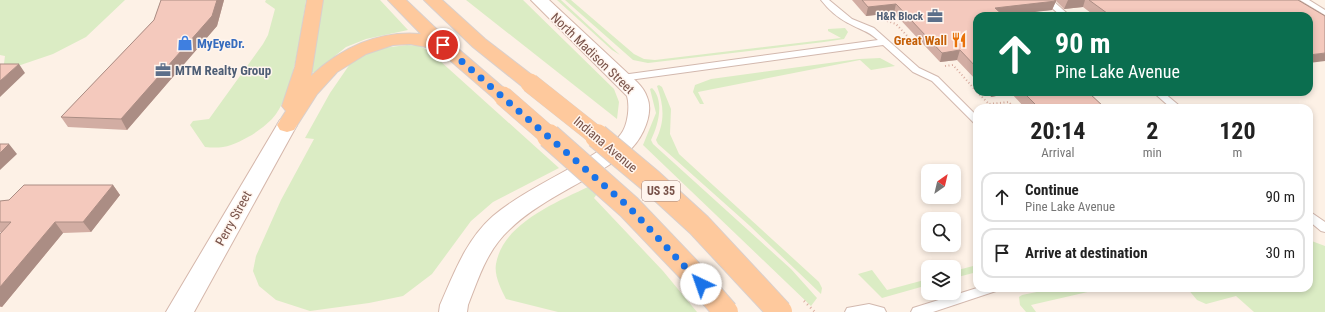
<!DOCTYPE html>
<style>
:root{--surface:#fff;--page:#f2f2f2;--text:#222;--muted:#767676;--line:#e0e0e0}
body{margin:0;font-family:"Roboto Condensed",sans-serif;background:var(--page);color:var(--text);height:100vh;display:flex;flex-direction:column;font-size:15px;white-space:nowrap}
*{box-sizing:border-box;margin:0}
p{font-size:13px;color:var(--muted)}
.icon{flex:none;width:22px;height:22px;fill:none;stroke:currentColor;stroke-width:2;stroke-linecap:round;stroke-linejoin:round}
.map{position:relative;flex:1;overflow:hidden}
.side{position:absolute;left:973px;top:104px;width:340px;height:188px;display:flex;flex-direction:column;background:var(--surface);border-radius:12px;box-shadow:0 2px 6px #0003}
.side>*{flex:none}
.hud{position:absolute;left:973px;top:12px;width:340px;height:84px;border-radius:12px;box-shadow:0 2px 6px #0003;background:#0b6e4f;color:#fff;overflow:hidden}
.needle{width:26px;rotate:34deg}
.tools{position:absolute;left:921px;top:164px;display:grid;gap:8px}
.tools a{display:grid;place-items:center;width:40px;height:40px;border-radius:8px;background:var(--surface);box-shadow:0 2px 6px #0003;font-size:20px}
.pin{position:absolute;display:grid;place-items:center;width:34px;height:34px;color:#fff;margin:-17px;border:2px solid #fff;border-radius:50%;box-shadow:0 1px 4px #0007}
.me{position:absolute;width:44px;margin:-22px;rotate:318deg;stroke-linejoin:round;filter:drop-shadow(0 0 3px #0008)}
.turn{display:flex;align-items:center;gap:14px;height:84px;padding:0 16px;font-size:18px}
.turn .icon{width:52px;height:52px;stroke-width:2.5}
.turn b{display:block;font-size:28px;line-height:34px}
.eta{display:flex;justify-content:space-evenly;align-items:center;height:68px;text-align:center}
.eta b{font-size:24px;font-weight:700;line-height:28px}
ul{padding:0;list-style:none}
li{display:flex;align-items:center;gap:12px;height:50px;margin:0 8px 6px;padding:0 8px;border:2px solid var(--line);border-radius:12px}
li div{flex:1}
li b{display:block;font-size:15px}
li em{font-style:normal}
.map>svg:first-child{display:block}
.green{fill:#dbecc4}
.lines{fill:none;stroke-linecap:round;stroke-linejoin:round}
.lane-casing{stroke:#d2b8ae;stroke-width:2}
.secondary-casing{stroke:#d5b7ab;stroke-width:2}
.primary-casing{stroke:#d9cfcc;stroke-width:2}
.path{stroke:#d9ac9f;stroke-width:2;stroke-dasharray:1 2.5;stroke-linecap:butt}
.lane{fill:#fff;fill-rule:evenodd}
.secondary{fill:#fff;fill-rule:evenodd}
.primary{fill:#fec99d;fill-rule:evenodd}
.primary-bridge-far1-casing{stroke:#d9cfcc;stroke-width:20;stroke-linecap:butt}
.primary-bridge-casing{stroke:#d9cfcc;stroke-width:26;stroke-linecap:butt}
.path-bridge{stroke:#d9ac9f;stroke-width:2.5;stroke-dasharray:1 3.5;stroke-linecap:butt}
.primary-bridge-far1{stroke:#fec99d;stroke-width:19}
.primary-bridge{stroke:#fec99d;stroke-width:24}
.wall{fill:#d2ada3}
.shaded-wall{fill:#ab8d84}
.building{fill:#f4c9bd;stroke:#ab8d84}
.route{stroke:#1a73e8;stroke-width:7;stroke-dasharray:0 12.6}
.labels{text-anchor:middle;stroke-width:3;stroke-linejoin:round;paint-order:stroke}
.far-service-label{font-size:11px;font-weight:bold;fill:#4e5e75;stroke:#fff5ee;text-anchor:end}
.shield{fill:#fff5ee;stroke:#a0837a;stroke-width:1}
.shield-label{font-size:12px;font-weight:bold;fill:#785249}
.food-label{font-size:13px;font-weight:bold;fill:#c56008;stroke:#fff5ee;text-anchor:end}
.shop-label{font-size:13px;font-weight:bold;fill:#366cbe;stroke:#fff5ee;text-anchor:start}
.street-label{font-size:13px;fill:#785249;stroke:#fff5ee}
.service-label{font-size:13px;font-weight:bold;fill:#4e5e75;stroke:#fff5ee;text-anchor:start}
</style>
<div class="map">
<svg width="1325" height="312" viewBox="0 0 1325 312">
<rect width="100%" height="100%" fill="#fdf1e6"/>
<path class="green" d="M0 0H125L86 37 53 54 3 71 5 56 0 55Z
M266 0H306C301 30 293 98 272 119 266 125 256 133 248 137 232 146 223 149 205 147L190 125 193 121 209 119 263 44 268 35 275 9 265 2Z
M323 0H380L408 30 366 39 346 47 315 72 311 73Z
M466 0H523L614 89 619 102 617 119Z
M557 0H561L620 55 612 50Z
M565 0H571L634 54 644 59 655 60 841 38 828 31V29L845 28 848 32 844 39 824 42 648 63 633 60Z
M407 45 420 46 429 51 559 168 493 202 471 221 432 274 403 296 369 303 310 311 276 300 259 286 253 271 256 256 281 200 314 139 305 138 330 93 352 61 375 49Z
M880 58 895 66 871 70 860 60 698 92 704 104H700L693 92 695 85 711 79 859 59Z
M659 85 662 87 671 109 670 134 679 154 819 282 822 288 821 294 750 226 658 144 656 140C665 121 664 106 657 86Z
M652 88C665 101 658 126 651 140L653 144 791 269 817 298 811 306 643 145 656 113 650 89Z
M594 184 600 190 594 198 663 271 697 312H558L506 299C501 289 494 276 496 264 503 222 560 201 594 184Z
M1309 240 1325 246V312H1254L1236 296 1206 304 1197 300 1187 288H1309Z
M977 265V272L954 278V271Z
M872 270 887 290 928 279V285L882 298 858 274Z
M1056 288H1105L1031 305 1036 312H1026L1020 305 1019 297 1022 295Z"/>
<g class="lines">
<defs>
<path id="lane" d="M821 0H829L852 19 874 28 919 68 938 77 977 116V124L974 123 932 81 913 72 883 45 622 81 618 78 622 75 878 40C867 30 860 30 848 23 838 18 828 9 821 0Z
M1043 0H1052L1070 16H1061Z
M1300 0H1309L1325 10V15Z
M1153 92H1163L1182 108H1171Z
M1309 211 1325 222V232L1321 231 1309 221Z
M977 288H998L996 291 933 312H911L913 308Z
M869 304 884 308 886 312H845L847 308Z"/>
<path id="secondary" d="M531 0H549L637 82C641 86 645 91 647 97 654 113 643 137 631 149 625 155 616 160 609 165 577 186 538 202 510 229 487 250 479 277 468 305L467 312H439L440 305C454 273 466 240 493 216 523 191 561 175 594 154 603 148 615 143 621 134 628 125 630 106 627 96Z
M287 118 294 120 297 125 194 312H166L277 125 280 120Z"/>
<path id="primary" d="M307 0H323L311 76C341 48 379 30 421 34L388 0H406L449 41 513 96 510 100 503 102 496 100 437 49 410 44 393 45 366 54 337 72 317 94 294 130 287 132 280 130 277 125 286 111 282 106 295 67Z
M424 0H442L485 39 537 79 540 83 537 87 530 89 523 87 473 47Z"/>
</defs>
<use href="#lane" class="lane-casing"/>
<use href="#secondary" class="secondary-casing"/>
<use href="#primary" class="primary-casing"/>
<path class="path" d="M887 21 896 24 910 39
M945 66 953 65 977 92
M977 92 989 104 1009 102 1014 108"/>
<use href="#lane" class="lane"/>
<use href="#secondary" class="secondary"/>
<use href="#primary" class="primary"/>
<defs>
<path id="primary-bridge-far1" d="M530 83 598 137
M503 96 550 137"/>
<path id="primary-bridge" d="M549 136 629 207 693 274 726 312
M597 136 652 182 699 225 780 312"/>
</defs>
<use href="#primary-bridge-far1" class="primary-bridge-far1-casing"/>
<use href="#primary-bridge" class="primary-bridge-casing"/>
<path class="path-bridge" d="M804 301 815 312"/>
<use href="#primary-bridge-far1" class="primary-bridge-far1"/>
<use href="#primary-bridge" class="primary-bridge"/>
</g>
<path class="wall" d="M161 0H224L217 26 127 130 68 127 61 117 154 20Z
M852 0H1298L1309 16H1095L1083 7 1064 9 1056 1 1052 10 977 16V81L957 60 940 62 894 13 866 16Z
M987 92H1088L1105 108H1025L1011 93 991 97Z
M113 185 120 195 91 232 63 233 2 307H0V234L1 232H0V201L9 200Z"/>
<path class="shaded-wall" d="M217 0H224L217 26 127 130 121 119Z
M1068 0H1085L1083 7 1064 9Z
M1056 1 1052 10 1001 16 995 8Z
M896 4 894 13 866 16 868 7Z
M960 50 957 60 940 62 942 53Z
M1325 53V61L1309 63V55Z
M19 64 25 73 0 97V81Z
M992 92H1012L1011 93 991 97Z
M9 144 17 154 0 170V153Z
M113 185 120 195 91 232 83 222Z
M55 222 63 233 2 307 0 306V287Z"/>
<path class="building" d="M161 0H217L212 16 121 119 61 117 154 20Z
M862 0H1054L1056 1 995 8 1004 16H977V68L960 50 942 53 896 4 868 7Z
M1089 0H1298L1325 16V53L1309 55V16H1111Z
M0 64H19L0 81Z
M1023 92H1088L1105 108H1039Z
M0 144H9L0 153Z
M24 185H113L83 222H55L0 287V234L11 222H0V201L9 200Z"/>
<g class="lines">
<path class="route" d="M443 45 629 207 701 284"/>
</g>
<defs>
<symbol id="office-bare" viewBox="-9 -9 18 18"><path d="M-6-3h4V-5.5h4V-3h4V5H-6ZM-1-4.5V-3h2v-1.5ZM-6 0V1H6V0Z" fill="#5c6f8a" stroke="#fff5ee" stroke-width="2.5" paint-order="stroke"/></symbol>
<symbol id="restaurant-bare" viewBox="-9 -9 18 18"><path d="M-5-6h1v4h1v-4h1v4h1v-4h1v5L-1.5 .5V6h-2V.5L-5-1ZM5-6V6H3V1.5H1.5Q1.5-4 5-6Z" fill="#e8710a" stroke="#fff5ee" stroke-width="2.5" paint-order="stroke"/></symbol>
<symbol id="shop-bare" viewBox="-9 -9 18 18"><path d="M-5-2.5h2.3a2.7 3.5 0 0 1 5.4 0H5L5.5 6h-11ZM-1.5-2.5h3a1.5 2.3 0 0 0-3 0Z" fill="#3f7fe0" stroke="#fff5ee" stroke-width="2.5" paint-order="stroke"/></symbol>
</defs>
<g fill-rule="evenodd">
<use href="#office-bare" x="924" y="5" width="22" height="22"/>
<use href="#restaurant-bare" x="948" y="29" width="22" height="22"/>
<use href="#shop-bare" x="174" y="32" width="22" height="22"/>
<use href="#office-bare" x="152" y="59" width="22" height="22"/>
</g>
<g class="labels">
<g class="far-service-label">
<text x="923" y="20">H&amp;R Block</text>
</g>
<rect class="shield" x="642" y="181" width="38" height="20" rx="3"/>
<g class="shield-label">
<text x="661" y="195">US 35</text>
</g>
<g class="food-label">
<text x="947" y="45">Great Wall</text>
</g>
<g class="shop-label">
<text x="197" y="48">MyEyeDr.</text>
</g>
<g class="street-label">
<text transform="translate(593 53) rotate(44)" y="5">North Madison Street</text>
<text transform="translate(606 144) rotate(40)" y="5">Indiana Avenue</text>
<text transform="translate(233 218) rotate(-61)" y="5">Perry Street</text>
</g>
<g class="service-label">
<text x="175" y="75">MTM Realty Group</text>
</g>
</g>
</svg>
<div class="tools">
<a><svg class="needle" viewBox="-14 -14 28 28"><path d="M0-13l5 13h-10z" fill="#e53935"/><path d="M0 13l5-13h-10z" fill="#767676"/></svg></a>
<a><svg class="icon" aria-label="search" viewBox="0 0 24 24"><circle cx="10" cy="10" r="6"/><path d="M15 15l6 6"/></svg></a>
<a><svg class="icon" aria-label="layers" viewBox="0 0 24 24"><path d="M12 4l9 5-9 5-9-5zM3 14l9 5 9-5"/></svg></a>
</div>
<div class="pin" style="left:443px;top:45px;background:#d93025"><svg class="icon" aria-label="arrive" viewBox="0 0 24 24"><path d="M6 21V4h12l-3 4 3 4H6"/></svg></div>
<svg class="me" style="left:701px;top:284px" viewBox="-20 -20 40 40"><circle r="19" fill="#fff"/><path d="M0-13L10 11 0 6-10 11z" fill="#1a73e8"/></svg>
<div class="hud">
<div class="turn"><svg class="icon" aria-label="ahead" viewBox="0 0 24 24"><path d="M12 20V5M6 11l6-6 6 6"/></svg><div><b>90 m</b>Pine Lake Avenue</div></div>
</div>
<section class="side">
<div class="eta">
<div><b>20:14</b><p>Arrival</p></div>
<div><b>2</b><p>min</p></div>
<div><b>120</b><p>m</p></div>
</div>
<ul>
<li><svg class="icon" aria-label="ahead" viewBox="0 0 24 24"><path d="M12 20V5M6 11l6-6 6 6"/></svg><div><b>Continue</b><p>Pine Lake Avenue</p></div><em>90 m</em></li>
<li><svg class="icon" aria-label="arrive" viewBox="0 0 24 24"><path d="M6 21V4h12l-3 4 3 4H6"/></svg><div><b>Arrive at destination</b></div><em>30 m</em></li>
</ul>
</section>
</div>
